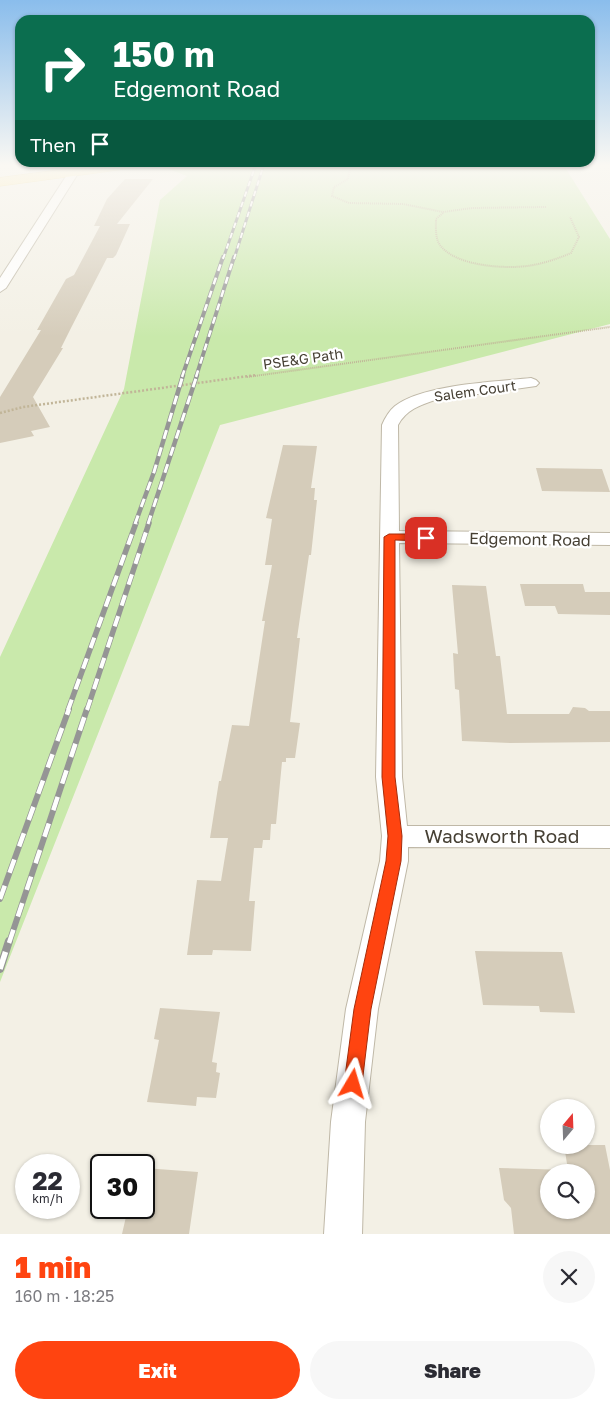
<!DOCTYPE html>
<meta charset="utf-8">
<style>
:root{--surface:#fff;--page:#f7f7f7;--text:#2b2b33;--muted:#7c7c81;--accent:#ff4410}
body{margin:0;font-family:"Golos Text",sans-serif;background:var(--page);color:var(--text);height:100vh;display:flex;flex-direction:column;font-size:19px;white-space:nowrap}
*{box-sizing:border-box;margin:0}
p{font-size:16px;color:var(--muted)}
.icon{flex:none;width:28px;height:28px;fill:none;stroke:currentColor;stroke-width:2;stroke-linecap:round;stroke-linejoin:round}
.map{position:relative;height:1234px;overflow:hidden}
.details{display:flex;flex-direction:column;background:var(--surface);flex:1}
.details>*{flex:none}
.banner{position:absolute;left:15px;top:15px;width:580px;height:152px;border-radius:15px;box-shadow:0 1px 4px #0004;background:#0b6e4f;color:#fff;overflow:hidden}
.needle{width:32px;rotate:19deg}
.fabs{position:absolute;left:540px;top:1099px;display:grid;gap:10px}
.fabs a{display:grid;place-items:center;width:55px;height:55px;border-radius:50%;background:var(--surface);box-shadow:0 1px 4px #0004;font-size:25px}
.speed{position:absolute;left:15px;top:1154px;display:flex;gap:10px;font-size:25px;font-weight:700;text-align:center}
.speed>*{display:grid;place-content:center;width:65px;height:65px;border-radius:50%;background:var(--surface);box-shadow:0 1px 4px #0004;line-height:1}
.speed small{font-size:12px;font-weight:400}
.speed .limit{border:2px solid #111;border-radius:8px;background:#fff;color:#111}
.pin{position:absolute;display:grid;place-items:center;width:42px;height:42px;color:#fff;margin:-21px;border-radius:10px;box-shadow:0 2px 8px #0006}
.me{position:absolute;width:55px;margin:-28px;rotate:7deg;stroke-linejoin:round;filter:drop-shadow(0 0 4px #0008)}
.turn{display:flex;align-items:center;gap:18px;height:105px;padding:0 15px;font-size:22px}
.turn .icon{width:65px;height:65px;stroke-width:2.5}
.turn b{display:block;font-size:35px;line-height:42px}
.then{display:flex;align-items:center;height:48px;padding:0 15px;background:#0003;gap:10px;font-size:19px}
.round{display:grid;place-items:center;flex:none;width:52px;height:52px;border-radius:26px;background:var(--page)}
.summary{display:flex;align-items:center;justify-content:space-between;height:85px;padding:0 15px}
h1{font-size:30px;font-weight:800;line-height:38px;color:var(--accent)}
.cta{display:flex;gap:10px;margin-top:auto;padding:10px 15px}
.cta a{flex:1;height:58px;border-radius:30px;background:var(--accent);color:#fff;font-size:20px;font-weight:800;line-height:58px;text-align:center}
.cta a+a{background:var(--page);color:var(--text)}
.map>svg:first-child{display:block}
.green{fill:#c9e9ab}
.building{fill:#d5ccba;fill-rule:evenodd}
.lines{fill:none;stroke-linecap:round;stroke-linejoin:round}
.minor-casing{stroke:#bfb8a7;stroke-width:2}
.primary-casing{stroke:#e8c85e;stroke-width:1}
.path-far1{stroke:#c1b598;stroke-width:2;stroke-dasharray:1 1;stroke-linecap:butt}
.path{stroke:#c1b598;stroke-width:2.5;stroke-dasharray:2 2;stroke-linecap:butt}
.minor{fill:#fff;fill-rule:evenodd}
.primary{fill:#ffe892;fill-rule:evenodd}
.rail-far5-casing{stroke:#959595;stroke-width:3}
.rail-far4-casing{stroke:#959595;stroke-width:4}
.rail-far3-casing{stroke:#959595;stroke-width:4.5}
.rail-far2-casing{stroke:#959595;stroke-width:5.5}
.rail-far1-casing{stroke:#959595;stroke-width:6}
.rail-casing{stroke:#959595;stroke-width:8}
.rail-far5{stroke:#fff;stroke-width:2;stroke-dasharray:5.5;stroke-linecap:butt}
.rail-far4{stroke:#fff;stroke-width:2.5;stroke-dasharray:7;stroke-linecap:butt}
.rail-far3{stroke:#fff;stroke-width:3;stroke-dasharray:9;stroke-linecap:butt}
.rail-far2{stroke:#fff;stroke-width:4;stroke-dasharray:11;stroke-linecap:butt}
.rail-far1{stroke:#fff;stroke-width:4.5;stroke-dasharray:14;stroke-linecap:butt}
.rail{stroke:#fff;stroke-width:5.5;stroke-dasharray:18;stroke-linecap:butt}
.route{fill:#ff4410;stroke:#a62c0a}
.labels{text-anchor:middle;stroke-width:4.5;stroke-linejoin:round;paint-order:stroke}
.far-street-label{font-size:14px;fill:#464034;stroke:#fff}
.street-label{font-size:16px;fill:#464034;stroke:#fff}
.near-street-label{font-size:19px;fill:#464034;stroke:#fff}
</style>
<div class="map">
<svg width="610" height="1234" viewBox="0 0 610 1234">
<rect width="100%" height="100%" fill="#f3f0e5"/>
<path class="green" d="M155 164H563L610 239V324L220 425 0 982V657L124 389 160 200 187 176Z"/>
<path class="building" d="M125 179H153L117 224H130L116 255 113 258H107L72 326 61 348H63L33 397 50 427 31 431 34 436 0 443V397L41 330H37L66 279 74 275 100 226H94L107 199Z
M283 445 317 446 311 488H315L314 500H317L311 555H309L297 638H300L290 722 300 723 295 758H286V762H282L276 824H271L270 840H263L262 848H254L249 901H255L251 951 213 950 212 955H187L197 880 221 881 228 838H210L219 781H221L232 725 249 726 265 621H262L272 565H265L272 519 266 518Z
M536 468 602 469 610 492 542 491Z
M520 584H583L585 592H610V615L558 614 555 606H525Z
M452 585 486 586 496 656H500L507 714H569L573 707 585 708 589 711H610V742L510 743 462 741 459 690 455 689 453 653 458 654Z
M475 951 562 952 575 1013 540 1012 539 1006 483 1005Z
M160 1008 220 1012 212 1062 217 1063 216 1072 220 1073 216 1098 197 1097 196 1106 147 1102 159 1040 154 1039Z
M564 1145H605L610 1170V1234H514L511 1208 504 1200 499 1168 568 1170ZM549 1172H586V1210H549Z
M144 1168 198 1172 189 1234H122L128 1208H144Z"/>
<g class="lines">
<defs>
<path id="minor" d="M74 164H84L6 288 0 292V278Z
M531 378 536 380 539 383 536 386 435 400C420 405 406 410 398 425L399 531 610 533V545L399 543 402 777 407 826H610V848L408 847V861L378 1009 365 1122 362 1234H324L331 1122 346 1009 380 861 382 836 376 777 382 425C385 418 389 411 395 406 424 384 495 382 531 378Z"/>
<path id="primary" d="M104 164H138L132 168 0 186V178Z"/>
</defs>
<use href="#minor" class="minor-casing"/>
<use href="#primary" class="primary-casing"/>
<path class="path-far1" d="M351 164 348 179 334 187 332 196 349 203 403 204 443 212 472 208 546 207
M443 213 436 219C436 227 435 238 440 245 455 266 504 269 527 266 542 264 557 259 571 253L579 237 570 217
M247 377 610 327"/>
<path class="path" d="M0 413 23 407 256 375"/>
<use href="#minor" class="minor"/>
<use href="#primary" class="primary"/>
<defs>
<path id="rail-far5" d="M223 259 256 164
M234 259 264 164"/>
<path id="rail-far4" d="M182 377 223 257
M196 377 234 257"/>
<path id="rail-far3" d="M135 524 154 472 183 375
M148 524 197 375"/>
<path id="rail-far2" d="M68 710 136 523
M87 710 149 523"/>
<path id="rail-far1" d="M0 899 69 709
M9 943 87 709"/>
<path id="rail" d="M0 969 9 941"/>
</defs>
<use href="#rail-far5" class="rail-far5-casing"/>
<use href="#rail-far4" class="rail-far4-casing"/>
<use href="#rail-far3" class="rail-far3-casing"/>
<use href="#rail-far2" class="rail-far2-casing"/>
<use href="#rail-far1" class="rail-far1-casing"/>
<use href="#rail" class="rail-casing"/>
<use href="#rail-far5" class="rail-far5"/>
<use href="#rail-far4" class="rail-far4"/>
<use href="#rail-far3" class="rail-far3"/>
<use href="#rail-far2" class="rail-far2"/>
<use href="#rail-far1" class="rail-far1"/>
<use href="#rail" class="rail"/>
</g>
<linearGradient id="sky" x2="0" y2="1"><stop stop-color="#8abdec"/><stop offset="0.49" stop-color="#faf8f3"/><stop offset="1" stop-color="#faf8f3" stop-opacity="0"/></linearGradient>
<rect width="610" height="337" fill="url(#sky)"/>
<path class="route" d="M389 534H426L431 538 426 541 395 540V777L402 836 401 861 371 1009 362 1084 359 1090 353 1093 347 1090 344 1084 354 1009 386 861 388 836 382 777 384 537Z"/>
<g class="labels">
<g class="far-street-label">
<text transform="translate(303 359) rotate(-8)" y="5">PSE&amp;G Path</text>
<text transform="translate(475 391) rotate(-8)" y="5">Salem Court</text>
</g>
<g class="street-label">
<text transform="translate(530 539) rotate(1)" y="6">Edgemont Road</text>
</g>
<g class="near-street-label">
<text x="502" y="843">Wadsworth Road</text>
</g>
</g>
</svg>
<div class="fabs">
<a><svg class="needle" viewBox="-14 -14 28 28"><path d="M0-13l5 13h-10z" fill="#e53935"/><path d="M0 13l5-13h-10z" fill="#7c7c81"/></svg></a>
<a><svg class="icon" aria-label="search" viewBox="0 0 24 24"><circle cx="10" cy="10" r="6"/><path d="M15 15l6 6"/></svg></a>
</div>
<div class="speed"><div>22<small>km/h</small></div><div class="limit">30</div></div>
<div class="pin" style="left:426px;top:538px;background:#d93025"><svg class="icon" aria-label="arrive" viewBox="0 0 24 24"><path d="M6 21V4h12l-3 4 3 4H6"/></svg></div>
<svg class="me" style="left:353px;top:1084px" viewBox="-20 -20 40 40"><path d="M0-17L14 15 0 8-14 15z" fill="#ff4410" stroke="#fff" stroke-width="4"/></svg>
<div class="banner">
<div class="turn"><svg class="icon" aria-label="right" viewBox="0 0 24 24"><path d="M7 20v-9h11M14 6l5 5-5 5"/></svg><div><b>150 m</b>Edgemont Road</div></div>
<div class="then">Then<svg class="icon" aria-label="arrive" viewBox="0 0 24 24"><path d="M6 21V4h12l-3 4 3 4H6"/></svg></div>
</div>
</div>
<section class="details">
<div class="summary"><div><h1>1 min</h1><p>160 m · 18:25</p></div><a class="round"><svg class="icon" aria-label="close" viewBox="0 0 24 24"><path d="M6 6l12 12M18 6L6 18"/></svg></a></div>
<div class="cta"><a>Exit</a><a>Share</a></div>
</section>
